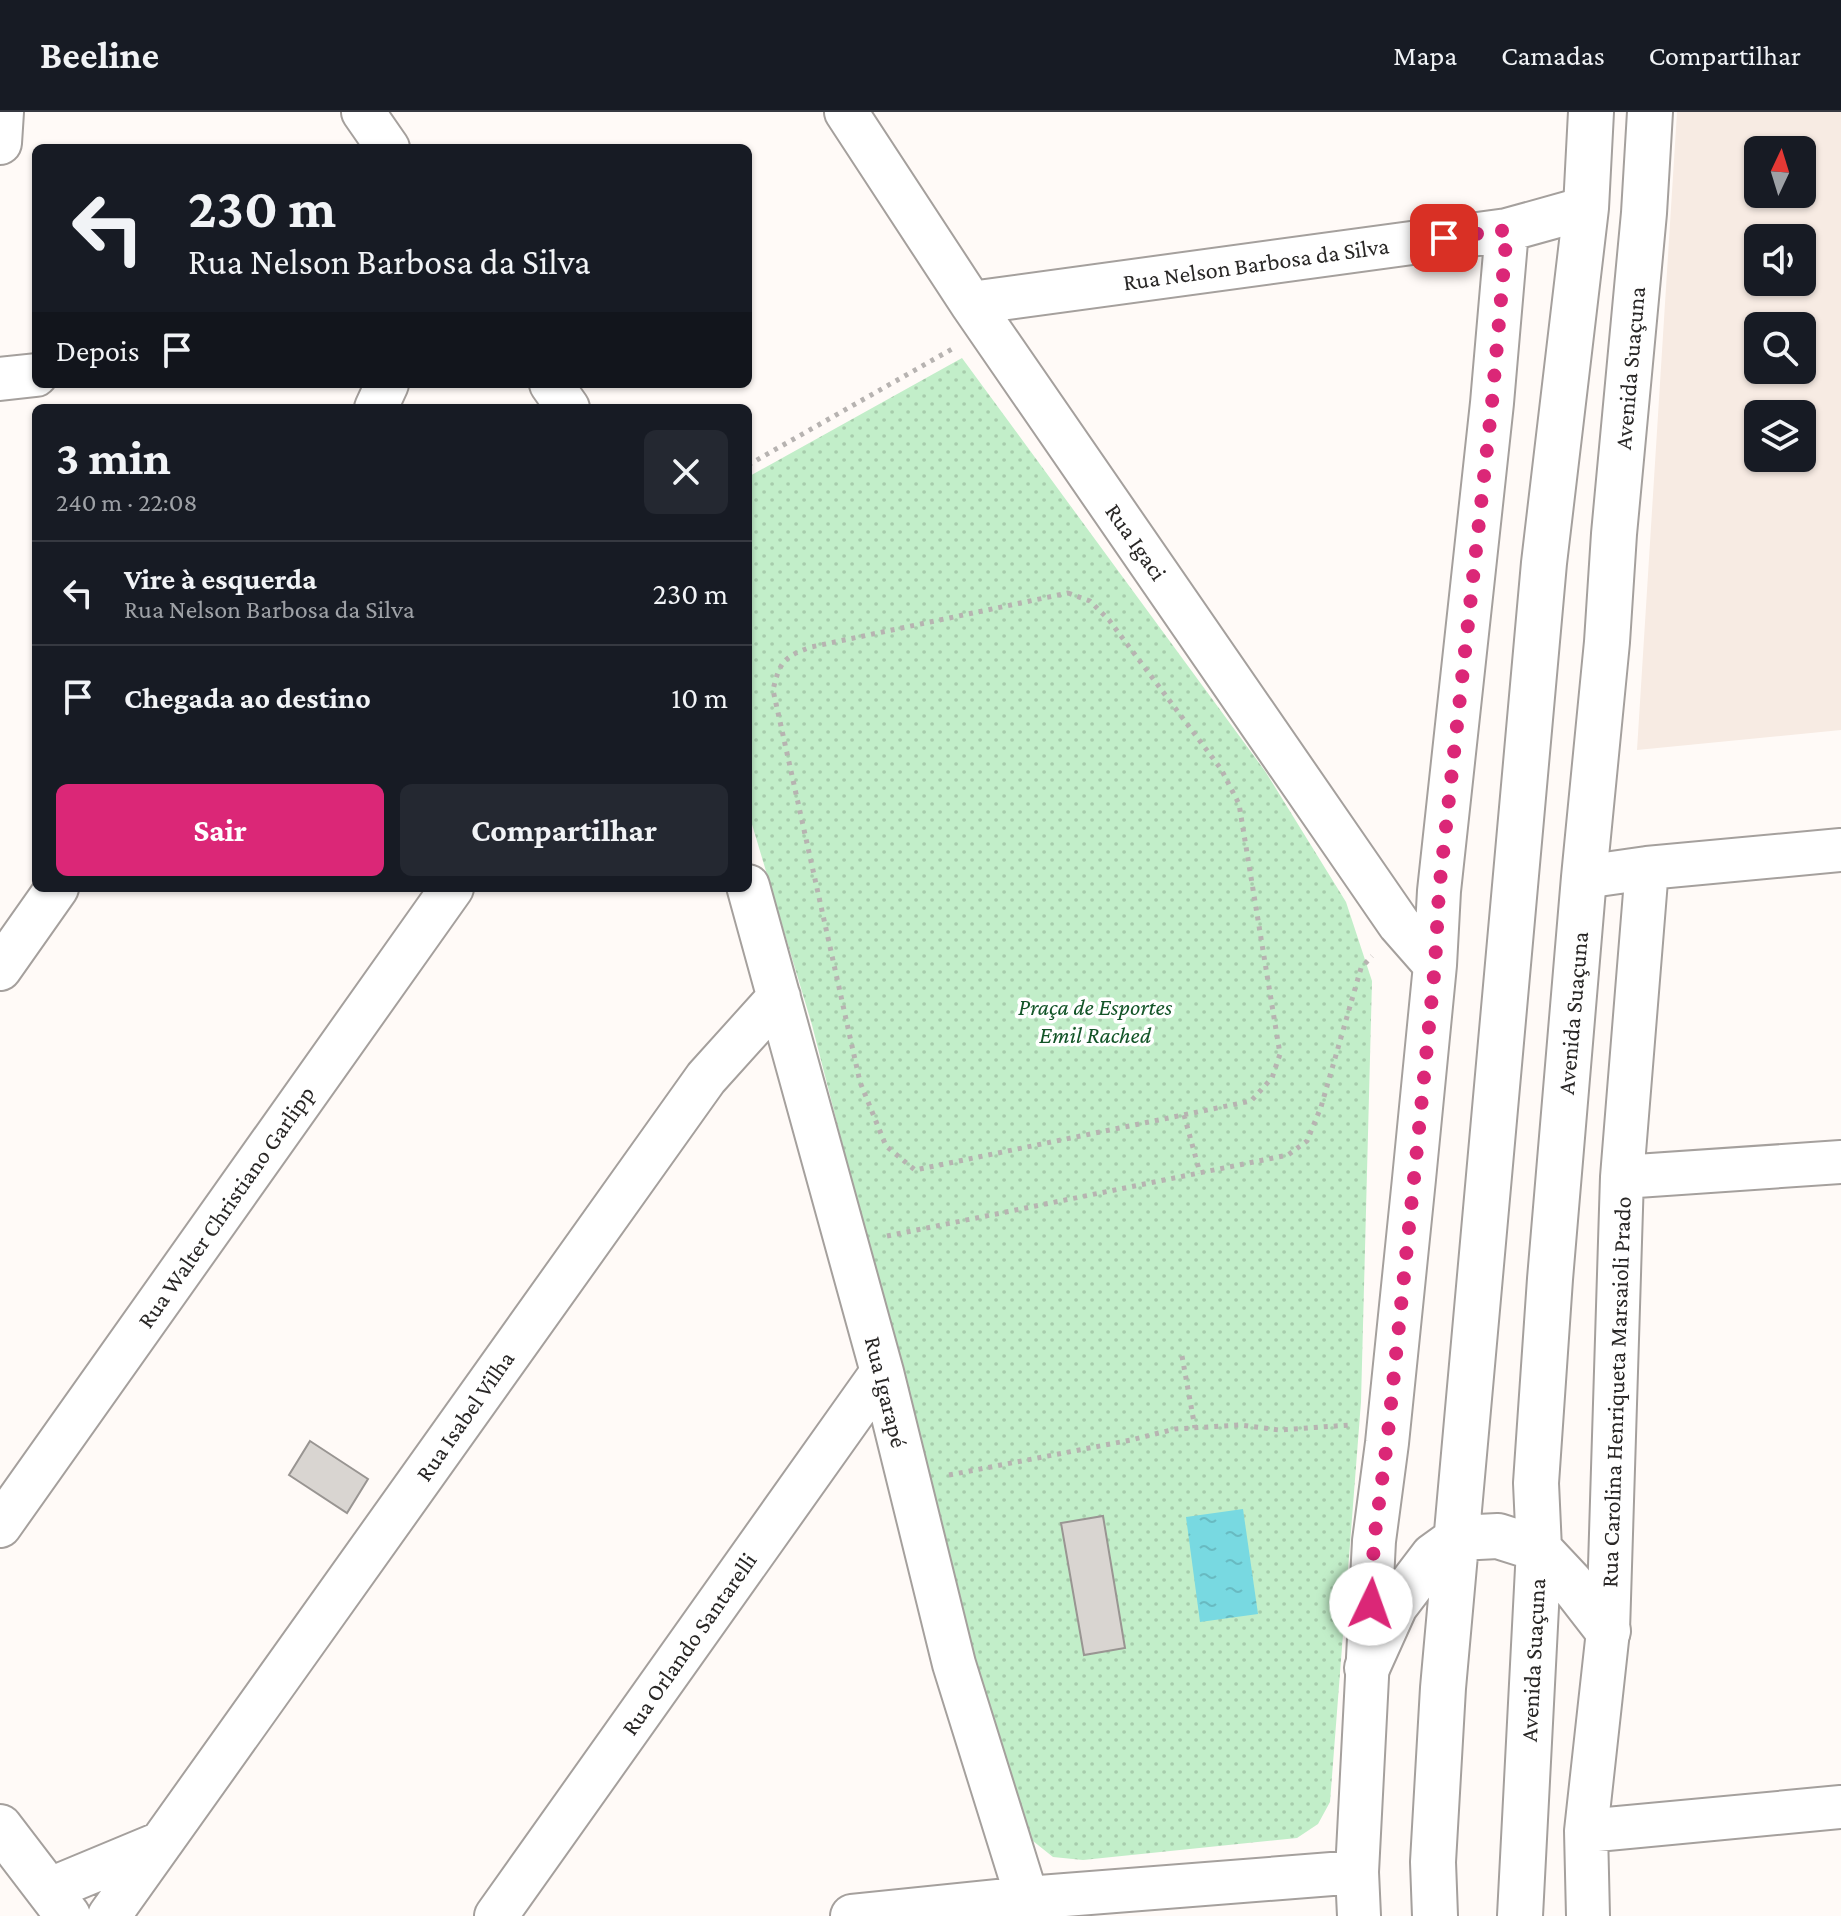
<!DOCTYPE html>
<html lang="pt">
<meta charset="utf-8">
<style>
:root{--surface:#171b24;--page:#242831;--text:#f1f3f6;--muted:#9ea1a6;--line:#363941;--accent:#db2777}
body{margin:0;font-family:"Crimson Pro",serif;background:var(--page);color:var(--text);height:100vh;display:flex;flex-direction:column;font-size:30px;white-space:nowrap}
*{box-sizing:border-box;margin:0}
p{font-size:26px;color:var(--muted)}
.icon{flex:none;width:44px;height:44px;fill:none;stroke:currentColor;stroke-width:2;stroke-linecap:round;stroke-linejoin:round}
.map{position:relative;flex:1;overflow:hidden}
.side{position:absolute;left:32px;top:292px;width:720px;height:488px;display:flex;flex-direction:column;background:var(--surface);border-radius:12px;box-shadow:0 2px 6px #0004}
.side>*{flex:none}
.top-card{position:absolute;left:32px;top:32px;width:720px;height:244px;border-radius:12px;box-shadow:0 2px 6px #0004;background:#171b24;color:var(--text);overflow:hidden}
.needle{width:52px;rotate:4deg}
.fabs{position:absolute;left:1744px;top:24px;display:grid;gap:16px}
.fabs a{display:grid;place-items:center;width:72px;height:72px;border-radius:12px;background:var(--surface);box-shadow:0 2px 6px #0004;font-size:40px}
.pin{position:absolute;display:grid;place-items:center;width:68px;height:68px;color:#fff;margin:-34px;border-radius:16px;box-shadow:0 4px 12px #0006}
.me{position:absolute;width:88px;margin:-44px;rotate:3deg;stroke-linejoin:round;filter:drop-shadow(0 0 6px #0008)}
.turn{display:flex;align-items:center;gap:28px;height:168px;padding:0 24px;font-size:36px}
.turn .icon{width:104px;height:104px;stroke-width:2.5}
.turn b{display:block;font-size:56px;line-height:68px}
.then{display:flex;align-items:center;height:76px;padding:0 24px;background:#0003;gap:16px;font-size:30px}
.round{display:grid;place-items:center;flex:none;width:84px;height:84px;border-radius:12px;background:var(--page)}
.head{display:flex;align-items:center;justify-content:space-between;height:136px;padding:0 24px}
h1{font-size:48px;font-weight:700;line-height:60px}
.cta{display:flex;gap:16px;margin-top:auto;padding:16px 24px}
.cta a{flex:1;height:92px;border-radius:12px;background:var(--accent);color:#fff;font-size:32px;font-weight:700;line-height:92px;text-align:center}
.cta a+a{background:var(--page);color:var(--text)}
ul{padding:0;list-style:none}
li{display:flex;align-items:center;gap:24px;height:104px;padding:0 24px;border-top:2px solid var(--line)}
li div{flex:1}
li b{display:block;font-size:30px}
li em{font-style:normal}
header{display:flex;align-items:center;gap:48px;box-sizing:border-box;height:112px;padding:0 40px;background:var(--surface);border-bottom:2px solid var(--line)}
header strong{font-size:38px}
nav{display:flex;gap:44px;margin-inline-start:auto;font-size:28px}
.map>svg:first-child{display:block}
.built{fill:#f7ebe3;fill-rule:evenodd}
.park{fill:url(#park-dots)}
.water{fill:url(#water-ripples)}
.building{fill:#d9d5d1;stroke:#999592;stroke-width:2}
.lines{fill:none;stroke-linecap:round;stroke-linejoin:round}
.street-casing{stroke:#a5a09d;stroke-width:46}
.secondary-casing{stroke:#a5a09d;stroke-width:48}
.path{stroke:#b7b3b1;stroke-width:5;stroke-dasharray:4 6;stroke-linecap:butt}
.street{stroke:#fff;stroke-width:42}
.secondary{stroke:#fff;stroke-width:44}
.route{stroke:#db2777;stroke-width:14;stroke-dasharray:0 25.2}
.labels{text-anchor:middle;stroke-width:7;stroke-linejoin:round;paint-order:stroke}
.street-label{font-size:24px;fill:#292726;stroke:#fff}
.park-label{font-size:24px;font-style:italic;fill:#125427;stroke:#fff}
</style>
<header>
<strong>Beeline</strong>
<nav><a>Mapa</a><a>Camadas</a><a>Compartilhar</a></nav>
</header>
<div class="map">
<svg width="1841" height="1804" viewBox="0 0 1841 1804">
<defs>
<pattern id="park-dots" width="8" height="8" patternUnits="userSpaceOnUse" patternTransform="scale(2)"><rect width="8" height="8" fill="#c2eec9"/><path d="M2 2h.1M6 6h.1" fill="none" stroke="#a7ccac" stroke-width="1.8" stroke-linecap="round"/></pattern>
<pattern id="water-ripples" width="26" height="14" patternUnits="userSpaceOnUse" patternTransform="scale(2)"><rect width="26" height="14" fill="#78d9e1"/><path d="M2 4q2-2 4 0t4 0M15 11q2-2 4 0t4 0" fill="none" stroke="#68bac1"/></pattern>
</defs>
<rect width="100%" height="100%" fill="#fffaf7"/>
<path class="built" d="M1677 0H1841V618L1637 638ZM1758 38H1802V82H1758ZM1758 126H1802V170H1758ZM1758 214H1802V258H1758ZM1758 302H1802V346H1758Z"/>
<path class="park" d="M962 246 1265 659 1346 790 1372 869 1361 1290 1330 1690 1318 1712 1297 1726 1083 1748 1053 1745 1033 1729 1020 1711 952 1461 812 913 748 699V365Z"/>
<path class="water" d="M1243 1397 1258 1502 1200 1510 1186 1405Z"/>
<path class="building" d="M310 1329 368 1367 347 1401 289 1363Z
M1103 1404 1125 1536 1084 1543 1061 1411Z"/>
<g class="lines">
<defs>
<path id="street" d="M363 0 388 36
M846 0 971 191 1399 812 1435 853
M0 31 2 0
M971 191 1507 118 1586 96
M0 267 36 263
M551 272 568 296
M376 296 387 272
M1584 765 1647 756 1841 738
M748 774 882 1260 954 1552 1027 1786
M0 857 57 776
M1622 1065 1841 1050
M0 1414 452 776
M1586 1719 1841 1695
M48 1778 161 1731
M109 1804 706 966 779 885
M496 1804 882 1260
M852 1804 1027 1786 1357 1760
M1359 1804 1357 1760 1374 1429 1387 1331 1414 1067 1435 853 1439 779 1492 291 1507 118
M1588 1804 1586 1719 1608 1519 1622 1065 1647 756"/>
<path id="secondary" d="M1367 1556 1395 1494 1433 1444 1458 1426 1498 1424 1539 1437 1570 1470 1608 1519
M0 1715 68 1804
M1435 1804 1433 1750 1443 1576 1544 451 1586 96 1591 0
M1520 1804 1539 1437 1536 1371 1550 1167 1584 765 1607 530 1614 422 1644 101 1650 0"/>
</defs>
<use href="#street" class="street-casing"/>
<use href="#secondary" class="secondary-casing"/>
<path class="path" d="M748 353 952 237
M1068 481 1090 489 1109 508 1221 657 1239 692 1280 942 1272 966 1251 989 915 1058 886 1034 860 970 773 578C780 549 784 545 811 535Z
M1184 1003 1200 1061
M887 1124 1288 1043 1307 1029 1321 995 1361 856 1372 844
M1182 1244 1195 1316
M949 1363 1131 1328 1175 1317 1240 1313 1279 1318 1350 1313"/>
<use href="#street" class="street"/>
<use href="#secondary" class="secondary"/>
</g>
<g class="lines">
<path class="route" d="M1371 1492 1374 1429 1387 1331 1417 1037 1435 853 1439 779 1492 291 1507 118 1444 126"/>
</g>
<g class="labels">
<g class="street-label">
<text transform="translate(1256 152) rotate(-8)" y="8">Rua Nelson Barbosa da Silva</text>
<text transform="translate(1630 256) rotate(-85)" y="8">Avenida Suaçuna</text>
<text transform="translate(1136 430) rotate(55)" y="8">Rua Igaci</text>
<text transform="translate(1573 901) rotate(-85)" y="8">Avenida Suaçuna</text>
<text transform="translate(226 1095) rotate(-55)" y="8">Rua Walter Christiano Garlipp</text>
<text transform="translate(886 1280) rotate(76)" y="8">Rua Igarapé</text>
<text transform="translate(1616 1280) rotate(-88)" y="8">Rua Carolina Henriqueta Marsaioli Prado</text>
<text transform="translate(465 1304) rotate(-55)" y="8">Rua Isabel Vilha</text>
<text transform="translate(689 1532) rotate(-55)" y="8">Rua Orlando Santarelli</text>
<text transform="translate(1533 1548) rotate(-87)" y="8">Avenida Suaçuna</text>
</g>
<g class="park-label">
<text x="1095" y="903">Praça de Esportes<tspan x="1095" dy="28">Emil Rached</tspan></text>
</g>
</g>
</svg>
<div class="fabs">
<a><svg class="needle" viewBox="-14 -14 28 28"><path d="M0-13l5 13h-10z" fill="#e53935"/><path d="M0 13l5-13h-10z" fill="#9ea1a6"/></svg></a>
<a><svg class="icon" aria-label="sound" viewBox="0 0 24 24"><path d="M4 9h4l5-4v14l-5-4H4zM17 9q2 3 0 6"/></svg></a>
<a><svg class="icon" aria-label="search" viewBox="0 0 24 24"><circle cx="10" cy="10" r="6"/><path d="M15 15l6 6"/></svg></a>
<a><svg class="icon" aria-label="layers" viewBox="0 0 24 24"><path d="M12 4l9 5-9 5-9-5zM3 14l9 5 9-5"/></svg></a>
</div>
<div class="pin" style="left:1444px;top:126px;background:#d93025"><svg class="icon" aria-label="arrive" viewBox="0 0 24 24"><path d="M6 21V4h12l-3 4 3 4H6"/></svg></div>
<svg class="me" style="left:1371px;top:1492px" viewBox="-20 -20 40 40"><circle r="19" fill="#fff"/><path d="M0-13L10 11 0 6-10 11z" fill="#db2777"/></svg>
<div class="top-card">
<div class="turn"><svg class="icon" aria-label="left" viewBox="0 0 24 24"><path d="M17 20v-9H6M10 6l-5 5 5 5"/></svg><div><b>230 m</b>Rua Nelson Barbosa da Silva</div></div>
<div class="then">Depois<svg class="icon" aria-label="arrive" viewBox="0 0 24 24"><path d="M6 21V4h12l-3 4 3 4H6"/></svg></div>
</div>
<section class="side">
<div class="head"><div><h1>3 min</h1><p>240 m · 22:08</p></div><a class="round"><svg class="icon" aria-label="close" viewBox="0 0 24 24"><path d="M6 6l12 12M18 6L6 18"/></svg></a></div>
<ul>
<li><svg class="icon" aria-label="left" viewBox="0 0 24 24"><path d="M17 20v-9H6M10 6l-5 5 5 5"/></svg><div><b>Vire à esquerda</b><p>Rua Nelson Barbosa da Silva</p></div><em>230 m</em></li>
<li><svg class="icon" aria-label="arrive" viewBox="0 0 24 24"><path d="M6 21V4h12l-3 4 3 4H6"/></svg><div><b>Chegada ao destino</b></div><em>10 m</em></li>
</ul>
<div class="cta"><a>Sair</a><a>Compartilhar</a></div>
</section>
</div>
